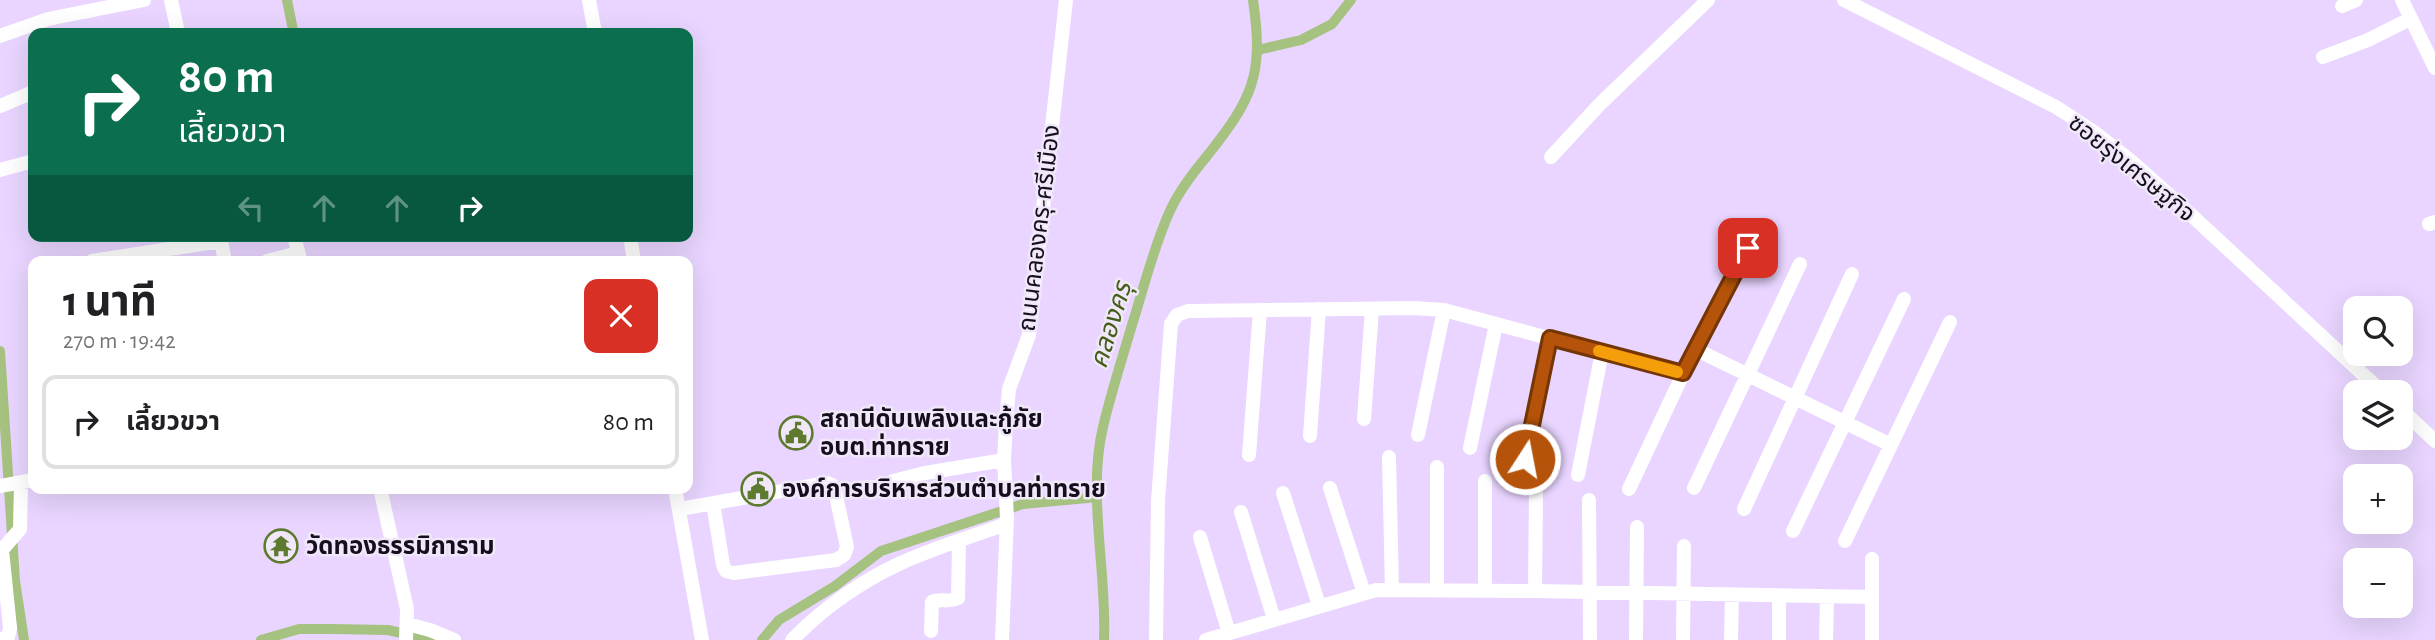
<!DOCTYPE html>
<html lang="th">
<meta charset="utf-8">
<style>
:root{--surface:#fff;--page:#f2f2f2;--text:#202124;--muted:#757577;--line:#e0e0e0}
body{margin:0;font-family:"Alegreya Sans","Noto Sans Thai",sans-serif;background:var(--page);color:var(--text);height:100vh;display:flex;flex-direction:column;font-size:26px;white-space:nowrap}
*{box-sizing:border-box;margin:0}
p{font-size:23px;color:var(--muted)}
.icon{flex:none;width:38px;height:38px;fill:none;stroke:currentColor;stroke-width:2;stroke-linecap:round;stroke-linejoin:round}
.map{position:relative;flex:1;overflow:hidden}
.panel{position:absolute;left:28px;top:256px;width:665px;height:238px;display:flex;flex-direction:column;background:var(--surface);border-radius:14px;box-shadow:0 7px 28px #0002}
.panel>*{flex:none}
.banner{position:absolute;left:28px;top:28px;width:665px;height:214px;border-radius:14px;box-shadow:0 7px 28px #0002;background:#0b6e4f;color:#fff;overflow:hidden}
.controls{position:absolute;left:2343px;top:296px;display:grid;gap:14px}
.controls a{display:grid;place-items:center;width:70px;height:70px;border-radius:14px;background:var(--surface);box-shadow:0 7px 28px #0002;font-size:35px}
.pin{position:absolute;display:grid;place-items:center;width:60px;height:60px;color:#fff;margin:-30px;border-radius:14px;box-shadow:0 4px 10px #0006}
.me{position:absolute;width:77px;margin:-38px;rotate:11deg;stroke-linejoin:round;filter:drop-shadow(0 0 5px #0008)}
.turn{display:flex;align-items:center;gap:24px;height:147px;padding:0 35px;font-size:32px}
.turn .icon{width:91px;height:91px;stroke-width:2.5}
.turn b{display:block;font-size:49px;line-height:60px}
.lanes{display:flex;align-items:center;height:66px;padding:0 35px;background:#0003;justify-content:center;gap:35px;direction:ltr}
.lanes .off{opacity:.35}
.round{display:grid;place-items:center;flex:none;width:74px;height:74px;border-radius:14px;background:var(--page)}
.summary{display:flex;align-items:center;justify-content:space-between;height:119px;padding:0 35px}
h1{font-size:42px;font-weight:700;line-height:52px}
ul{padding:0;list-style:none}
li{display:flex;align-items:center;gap:21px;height:94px;margin:0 14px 10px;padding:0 21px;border:4px solid var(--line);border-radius:14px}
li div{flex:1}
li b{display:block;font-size:26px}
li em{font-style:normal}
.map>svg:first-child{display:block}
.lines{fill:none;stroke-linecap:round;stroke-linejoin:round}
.canal{stroke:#a6c281;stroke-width:10}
.minor{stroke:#fff;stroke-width:14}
.route-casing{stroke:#753606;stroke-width:18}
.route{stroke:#b45309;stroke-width:12}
.slow{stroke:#f59e0b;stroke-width:12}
.labels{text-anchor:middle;stroke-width:5;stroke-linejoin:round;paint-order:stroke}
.street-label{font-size:24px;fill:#150e1c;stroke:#f0e8f9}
.poi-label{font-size:24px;font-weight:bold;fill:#150e1c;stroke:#f0e8f9;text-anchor:start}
.water-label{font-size:26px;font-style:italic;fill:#455d19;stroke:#f0e8f9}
</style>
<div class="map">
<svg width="2435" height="640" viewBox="0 0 2435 640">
<rect width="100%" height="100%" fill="#e9d5ff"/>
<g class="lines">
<path class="canal" d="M287 0 293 30
M1258 50 1301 40 1332 24 1351 0
M0 351 15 581 24 640
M261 640 299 629H332L388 630 432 640
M762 640 779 620 835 586 881 551 1023 504 1098 497
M1104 640C1107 571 1087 494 1103 427 1111 393 1122 359 1132 325 1144 287 1153 249 1169 213 1178 192 1192 174 1207 156 1253 98 1264 75 1253 0"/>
<path class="minor" d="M171 0 178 33
M589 0 595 33
M1844 0 2056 107 2094 132 2131 161 2188 212 2382 392
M2402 0 2435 68
M2342 6 2356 0
M0 36 48 19 144 0
M2323 57 2368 40 2410 19
M0 106 33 92
M1551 157 1599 105 1708 0
M0 170 33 161
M2429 224 2435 222
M220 236 225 261
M294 236 300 259
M630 236 634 261
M92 261 221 241
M267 261 298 253
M1695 349 1891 445
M2401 409 2435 441
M1364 419 1372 309
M1418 435 1444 310
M1310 436 1319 309
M1470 448 1496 324
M1249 455 1260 310
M1389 457 1392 590
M1525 459 1550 338
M1578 475 1602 352
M0 486 33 480
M380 488 407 609 406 640
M675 488 702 640
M1330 488 1364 593
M1694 488 1800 264
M854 489 888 486 893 481 925 473 1004 460
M1629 489 1683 374 1748 248
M1283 493 1319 605
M1589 500 1590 640
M680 509C729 500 778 492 827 483L832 485 835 491 847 547 844 555 836 560 734 573 726 571 723 565 713 503
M1744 509 1852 274
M1241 512 1274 619
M1793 531 1904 299
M1200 537 1229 633
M1845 541 1950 322
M1437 590V467
M1485 590V481
M1535 591 1872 597
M407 624 430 630 454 640
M931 631 932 602C940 598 949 603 958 598L959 542
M0 640 8 637 10 628 2 550 20 529 21 483
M792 640C821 610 861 581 899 564 933 548 971 537 1006 524
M1002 640 1007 518 1004 460 1006 422 1009 389 1029 335 1066 0
M1156 640 1158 501 1171 324 1177 315 1188 311 1413 308 1444 310 1683 374
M1206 640 1376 590 1535 591 1536 490
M1636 640 1637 527
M1683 640 1684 546
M1731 640 1732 595
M1779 640V596
M1826 640 1827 598
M1872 640V559"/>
</g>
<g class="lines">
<defs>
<path id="route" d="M1525 459 1550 338 1683 373 1748 248"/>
</defs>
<use href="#route" class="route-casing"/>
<use href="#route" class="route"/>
<path class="slow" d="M1599 351 1677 372"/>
</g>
<defs>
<symbol id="civic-ring" viewBox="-11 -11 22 22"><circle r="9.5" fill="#f0e8f9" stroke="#5d7a2e" stroke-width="1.5"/><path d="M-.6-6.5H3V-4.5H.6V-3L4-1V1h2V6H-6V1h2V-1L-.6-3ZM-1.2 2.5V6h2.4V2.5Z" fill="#5d7a2e"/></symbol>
<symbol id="temple-ring" viewBox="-11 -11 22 22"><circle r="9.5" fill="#f0e8f9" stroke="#5d7a2e" stroke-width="1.5"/><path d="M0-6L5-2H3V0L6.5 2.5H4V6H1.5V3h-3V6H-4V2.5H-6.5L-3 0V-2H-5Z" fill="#5d7a2e"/></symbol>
</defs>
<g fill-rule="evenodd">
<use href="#civic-ring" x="777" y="414" width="38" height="38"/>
<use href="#civic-ring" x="739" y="470" width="38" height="38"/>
<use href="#temple-ring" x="262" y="527" width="38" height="38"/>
</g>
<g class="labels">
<g class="street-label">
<text transform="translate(2132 168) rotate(39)" y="8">ซอยรุ่งเศรษฐกิจ</text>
<text transform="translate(1039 228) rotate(-83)" y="8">ถนนคลองครุ-ศรีเมือง</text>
</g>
<g class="poi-label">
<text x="820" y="427">สถานีดับเพลิงและกู้ภัย<tspan x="820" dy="28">อบต.ท่าทราย</tspan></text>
<text x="782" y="497">องค์การบริหารส่วนตำบลท่าทราย</text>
<text x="306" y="554">วัดทองธรรมิการาม</text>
</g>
<g class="water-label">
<text transform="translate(1110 325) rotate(-73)" y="9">คลองครุ</text>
</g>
</g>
</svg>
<div class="controls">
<a><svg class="icon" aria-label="search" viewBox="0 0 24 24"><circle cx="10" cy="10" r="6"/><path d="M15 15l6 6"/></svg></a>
<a><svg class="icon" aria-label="layers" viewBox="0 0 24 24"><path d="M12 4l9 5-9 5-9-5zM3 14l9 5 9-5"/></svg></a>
<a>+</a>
<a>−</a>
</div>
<div class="pin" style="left:1748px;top:248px;background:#d93025"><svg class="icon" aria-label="arrive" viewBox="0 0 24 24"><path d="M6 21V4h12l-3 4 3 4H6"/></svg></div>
<svg class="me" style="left:1525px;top:459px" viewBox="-20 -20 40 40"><circle r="17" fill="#b45309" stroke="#fff" stroke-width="3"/><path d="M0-11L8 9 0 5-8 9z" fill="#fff"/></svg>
<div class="banner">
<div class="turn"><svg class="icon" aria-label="right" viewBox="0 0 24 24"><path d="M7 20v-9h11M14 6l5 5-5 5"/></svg><div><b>80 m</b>เลี้ยวขวา</div></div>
<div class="lanes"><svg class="icon off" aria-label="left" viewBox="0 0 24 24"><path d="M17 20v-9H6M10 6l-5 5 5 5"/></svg><svg class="icon off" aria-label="ahead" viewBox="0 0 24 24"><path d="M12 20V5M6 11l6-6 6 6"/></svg><svg class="icon off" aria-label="ahead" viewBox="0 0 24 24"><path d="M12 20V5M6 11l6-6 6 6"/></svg><svg class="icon" aria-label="right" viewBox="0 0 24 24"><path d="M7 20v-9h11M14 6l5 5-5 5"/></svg></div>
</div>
<section class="panel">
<div class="summary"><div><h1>1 นาที</h1><p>270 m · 19:42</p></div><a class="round" style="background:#d93025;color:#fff"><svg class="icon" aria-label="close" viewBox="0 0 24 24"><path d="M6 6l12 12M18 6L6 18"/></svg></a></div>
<ul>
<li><svg class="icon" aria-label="right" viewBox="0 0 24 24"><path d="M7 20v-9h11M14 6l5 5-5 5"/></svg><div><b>เลี้ยวขวา</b></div><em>80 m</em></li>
</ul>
</section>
</div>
